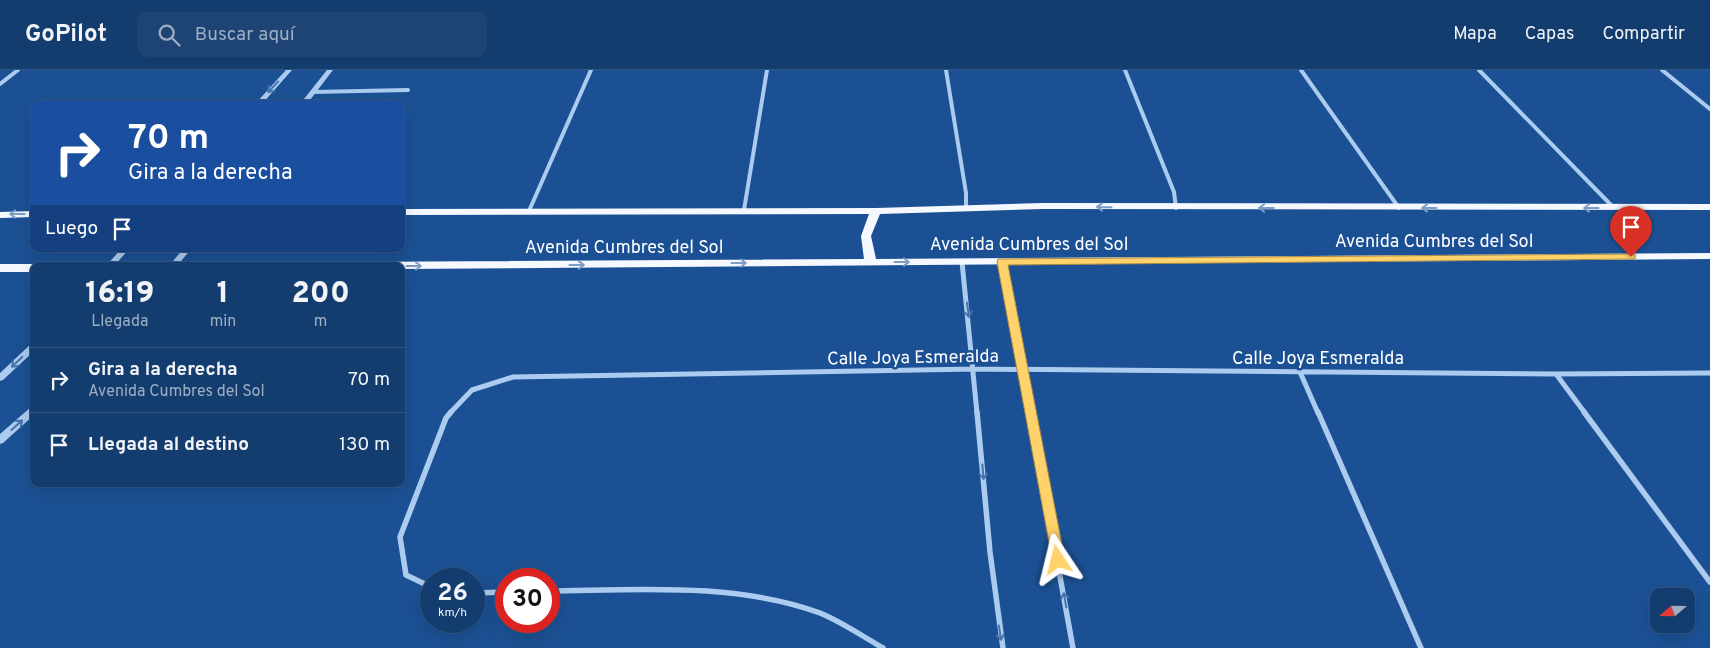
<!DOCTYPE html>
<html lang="es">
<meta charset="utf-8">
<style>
:root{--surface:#143d6f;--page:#1d4474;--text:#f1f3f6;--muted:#9daec3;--line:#335682}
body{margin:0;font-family:Overpass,sans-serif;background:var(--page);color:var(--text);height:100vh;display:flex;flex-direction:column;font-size:19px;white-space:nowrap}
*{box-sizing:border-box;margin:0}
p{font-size:16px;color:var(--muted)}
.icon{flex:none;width:28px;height:28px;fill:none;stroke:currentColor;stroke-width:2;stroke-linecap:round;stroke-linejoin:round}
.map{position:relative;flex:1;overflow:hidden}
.side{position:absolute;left:30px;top:192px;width:375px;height:225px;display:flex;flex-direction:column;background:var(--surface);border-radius:10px;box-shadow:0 5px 20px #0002,0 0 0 1px var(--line)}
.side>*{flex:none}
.banner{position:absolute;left:30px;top:30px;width:375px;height:152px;border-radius:10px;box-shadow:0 5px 20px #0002,0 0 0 1px var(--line);background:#1a4fa0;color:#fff;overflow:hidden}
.needle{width:32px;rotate:250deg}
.buttons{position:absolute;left:1650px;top:518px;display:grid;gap:10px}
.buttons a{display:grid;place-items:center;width:45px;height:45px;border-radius:10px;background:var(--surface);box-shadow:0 5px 20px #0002,0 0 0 1px var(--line);font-size:25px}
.speed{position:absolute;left:420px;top:498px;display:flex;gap:10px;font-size:25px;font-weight:700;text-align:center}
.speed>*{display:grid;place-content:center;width:65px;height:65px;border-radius:50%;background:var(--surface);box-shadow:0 5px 20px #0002,0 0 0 1px var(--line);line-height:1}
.speed small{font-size:12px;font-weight:400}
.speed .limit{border:8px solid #d22;background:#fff;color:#111}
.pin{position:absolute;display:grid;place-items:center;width:42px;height:42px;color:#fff;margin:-51px -21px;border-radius:50% 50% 50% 0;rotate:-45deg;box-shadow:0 0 5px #0007}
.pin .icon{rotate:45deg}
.me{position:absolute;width:55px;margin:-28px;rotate:350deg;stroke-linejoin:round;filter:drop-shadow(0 0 4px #0008)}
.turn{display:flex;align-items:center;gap:18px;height:105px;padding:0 15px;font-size:22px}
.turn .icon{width:65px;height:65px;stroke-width:2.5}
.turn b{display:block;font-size:35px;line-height:42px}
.then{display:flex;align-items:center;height:48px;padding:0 15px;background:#0003;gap:10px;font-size:19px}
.eta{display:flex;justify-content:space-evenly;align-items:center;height:85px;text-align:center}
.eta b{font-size:30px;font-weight:800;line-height:35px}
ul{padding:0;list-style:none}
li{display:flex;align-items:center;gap:15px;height:65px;padding:0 15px;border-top:1px solid var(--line)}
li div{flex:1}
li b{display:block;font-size:19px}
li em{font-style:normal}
header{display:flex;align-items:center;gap:30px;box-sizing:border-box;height:70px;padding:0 25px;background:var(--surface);border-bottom:1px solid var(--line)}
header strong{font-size:24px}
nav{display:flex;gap:28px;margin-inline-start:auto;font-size:18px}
.search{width:350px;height:45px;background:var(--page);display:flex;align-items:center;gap:12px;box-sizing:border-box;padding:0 18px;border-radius:10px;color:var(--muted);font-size:19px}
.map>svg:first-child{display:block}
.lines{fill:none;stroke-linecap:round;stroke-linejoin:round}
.minor-far2{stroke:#acccef;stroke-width:4}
.minor-far1{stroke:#acccef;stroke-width:5}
.minor{stroke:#acccef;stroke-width:5.5}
.tertiary{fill:#acccef;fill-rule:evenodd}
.primary{fill:#f5f9ff;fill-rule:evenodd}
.oneway{stroke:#4676af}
.oneway2{stroke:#7d9dc4}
.route{fill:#ffd26b;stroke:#a68846}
.labels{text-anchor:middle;stroke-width:5;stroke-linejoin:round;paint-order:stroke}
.street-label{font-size:18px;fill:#fff;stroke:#1b5194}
</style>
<header>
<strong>GoPilot</strong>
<div class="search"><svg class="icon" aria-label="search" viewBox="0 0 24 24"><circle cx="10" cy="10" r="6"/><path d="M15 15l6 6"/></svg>Buscar aquí</div>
<nav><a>Mapa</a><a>Capas</a><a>Compartir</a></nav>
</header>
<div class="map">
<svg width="1710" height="578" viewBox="0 0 1710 578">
<rect width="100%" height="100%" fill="#1b5194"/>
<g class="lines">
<path class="minor-far2" d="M946 0 966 123V137
M1125 0 1174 122 1176 138
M1301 0 1399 138
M1479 0 1613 137
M1662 0 1710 39
M0 14 18 0
M313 22 408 20
M744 140 767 0
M529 141 591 0"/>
<path class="minor-far1" d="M962 192 977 343
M1002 192 1030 343
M1300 302 1318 343
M1556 304 1585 343
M450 343 472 320 513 307 974 299 1556 304 1710 303"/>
<path class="minor" d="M977 342 990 482 1003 578
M1030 342 1073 578
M1318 342 1421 578
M1584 342 1710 512
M431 517 406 505 400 467 446 348 451 342
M549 521C638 520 735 512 820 543 842 552 862 566 883 578
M474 523 506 522"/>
<path class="tertiary" d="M286 0H292L262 34H255Z
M327 0H333L307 34H300Z
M121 179H129L114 196H106Z
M183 179H191L177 196H169Z
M34 273V281L3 310 0 311V303L31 274Z
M34 336V345L3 373 0 374V364L31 337Z"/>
<path class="primary" d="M1042 133 1710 134V140L1042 139 880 144 871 166 876 189 1710 183V189L401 199V196H342L348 192 864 189 861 166 869 144 401 145V139L876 138Z
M34 141V147L0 148V142Z
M0 194H34L39 196H34V202H0Z"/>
</g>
<defs><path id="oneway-shaft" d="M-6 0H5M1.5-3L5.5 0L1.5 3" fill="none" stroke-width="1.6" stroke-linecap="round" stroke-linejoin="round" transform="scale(1.25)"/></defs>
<g class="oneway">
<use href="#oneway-shaft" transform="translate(273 17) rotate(133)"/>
<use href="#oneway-shaft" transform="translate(968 240) rotate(82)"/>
<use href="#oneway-shaft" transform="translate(17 292) rotate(136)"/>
<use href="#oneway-shaft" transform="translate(17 355) rotate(-42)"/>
<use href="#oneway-shaft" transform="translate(983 402) rotate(85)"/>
<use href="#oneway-shaft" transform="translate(1065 530) rotate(-100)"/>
<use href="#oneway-shaft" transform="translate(1000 563) rotate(81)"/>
</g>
<g class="oneway2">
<use href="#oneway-shaft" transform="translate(1104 137) rotate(-179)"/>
<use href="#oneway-shaft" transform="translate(1266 138) rotate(-180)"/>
<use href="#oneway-shaft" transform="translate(1429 138) rotate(180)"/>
<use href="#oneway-shaft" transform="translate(1591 138) rotate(180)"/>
<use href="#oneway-shaft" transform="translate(17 144) rotate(180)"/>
<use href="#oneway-shaft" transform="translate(902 192)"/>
<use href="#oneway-shaft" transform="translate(739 193)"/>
<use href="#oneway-shaft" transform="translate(577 195)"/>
<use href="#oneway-shaft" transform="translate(414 196)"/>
</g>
<path class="route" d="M1631 184 1635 185V189L1008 195 1065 490 1063 494 1058 496 1053 494 997 192 998 189Z"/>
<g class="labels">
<g class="street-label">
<text x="1434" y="177">Avenida Cumbres del Sol</text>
<text x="1029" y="180">Avenida Cumbres del Sol</text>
<text x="624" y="183">Avenida Cumbres del Sol</text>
<text transform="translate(913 287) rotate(-1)" y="6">Calle Joya Esmeralda</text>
<text x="1318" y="294">Calle Joya Esmeralda</text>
</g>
</g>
</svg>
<div class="buttons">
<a><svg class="needle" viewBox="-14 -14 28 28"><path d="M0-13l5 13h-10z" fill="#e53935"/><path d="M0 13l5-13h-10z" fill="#9daec3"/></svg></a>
</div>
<div class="speed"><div>26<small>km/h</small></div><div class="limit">30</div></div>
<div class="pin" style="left:1631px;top:187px;background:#d93025"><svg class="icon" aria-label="arrive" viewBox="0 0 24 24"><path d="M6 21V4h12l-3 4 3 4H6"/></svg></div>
<svg class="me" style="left:1058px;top:490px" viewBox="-20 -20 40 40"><path d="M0-17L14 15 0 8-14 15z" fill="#ffd26b" stroke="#fff" stroke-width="4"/></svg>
<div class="banner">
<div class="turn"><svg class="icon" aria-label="right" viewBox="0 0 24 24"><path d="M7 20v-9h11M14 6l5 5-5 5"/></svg><div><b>70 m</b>Gira a la derecha</div></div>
<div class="then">Luego<svg class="icon" aria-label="arrive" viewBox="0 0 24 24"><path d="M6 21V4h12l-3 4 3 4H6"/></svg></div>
</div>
<section class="side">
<div class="eta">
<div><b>16:19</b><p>Llegada</p></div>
<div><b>1</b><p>min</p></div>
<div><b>200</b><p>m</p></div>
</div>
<ul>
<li><svg class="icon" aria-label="right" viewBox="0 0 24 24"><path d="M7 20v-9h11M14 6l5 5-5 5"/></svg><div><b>Gira a la derecha</b><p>Avenida Cumbres del Sol</p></div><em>70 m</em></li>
<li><svg class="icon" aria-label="arrive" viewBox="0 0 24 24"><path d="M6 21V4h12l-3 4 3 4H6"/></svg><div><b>Llegada al destino</b></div><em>130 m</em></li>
</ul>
</section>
</div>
